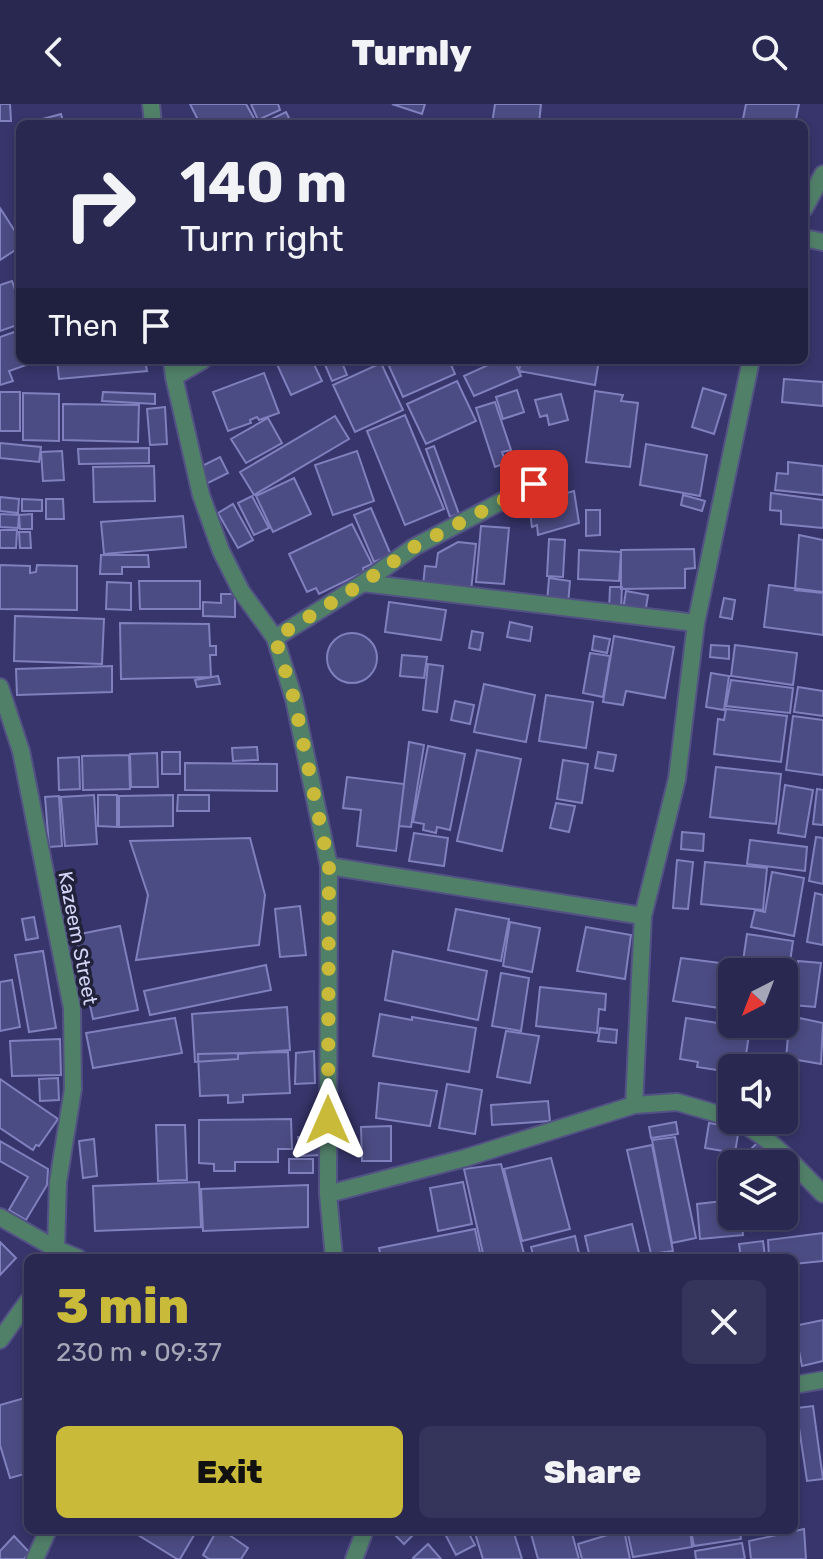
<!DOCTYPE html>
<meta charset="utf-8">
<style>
:root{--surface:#292850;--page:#35345a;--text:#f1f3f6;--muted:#a5a6b7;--line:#454467;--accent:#c9ba3a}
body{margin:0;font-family:Rubik,sans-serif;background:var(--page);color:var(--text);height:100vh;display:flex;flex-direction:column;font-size:30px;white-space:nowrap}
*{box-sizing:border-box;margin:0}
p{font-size:26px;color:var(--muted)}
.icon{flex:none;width:44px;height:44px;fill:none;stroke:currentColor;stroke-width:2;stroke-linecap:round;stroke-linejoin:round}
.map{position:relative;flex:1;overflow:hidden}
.sheet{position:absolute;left:24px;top:1150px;width:774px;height:280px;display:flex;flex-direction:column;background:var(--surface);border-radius:12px;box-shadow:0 4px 12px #0003,0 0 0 2px var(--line)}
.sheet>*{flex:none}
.banner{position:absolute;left:16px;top:16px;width:792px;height:244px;border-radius:12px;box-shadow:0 4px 12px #0003,0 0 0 2px var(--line);background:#292850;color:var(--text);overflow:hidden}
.needle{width:52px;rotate:222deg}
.controls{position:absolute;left:718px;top:854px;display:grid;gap:16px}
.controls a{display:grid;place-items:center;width:80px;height:80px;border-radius:12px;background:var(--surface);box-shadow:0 4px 12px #0003,0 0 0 2px var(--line);font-size:40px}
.pin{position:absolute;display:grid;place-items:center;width:68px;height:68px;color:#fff;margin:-34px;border-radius:16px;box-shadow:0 4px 12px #0006}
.me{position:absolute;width:88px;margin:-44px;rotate:0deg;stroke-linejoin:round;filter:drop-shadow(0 0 6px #0008)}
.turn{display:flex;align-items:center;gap:28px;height:168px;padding:0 32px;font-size:36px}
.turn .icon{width:104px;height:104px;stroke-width:2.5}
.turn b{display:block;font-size:56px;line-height:68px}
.then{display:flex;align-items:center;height:76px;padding:0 32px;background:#0003;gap:16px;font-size:30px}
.round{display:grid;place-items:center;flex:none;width:84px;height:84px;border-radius:12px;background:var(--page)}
.headline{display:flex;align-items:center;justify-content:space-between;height:136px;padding:0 32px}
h1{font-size:48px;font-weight:800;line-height:60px;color:var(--accent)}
.button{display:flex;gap:16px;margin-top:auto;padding:16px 32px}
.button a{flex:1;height:92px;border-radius:12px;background:var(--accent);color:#111;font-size:32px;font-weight:800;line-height:92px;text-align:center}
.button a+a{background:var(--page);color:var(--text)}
header{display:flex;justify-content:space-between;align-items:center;height:104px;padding:0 32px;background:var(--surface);font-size:36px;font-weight:800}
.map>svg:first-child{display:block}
.building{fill:#4c4c84;stroke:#7f80bd;stroke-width:2}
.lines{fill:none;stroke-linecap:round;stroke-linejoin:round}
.street-casing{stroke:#535284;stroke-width:20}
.street{stroke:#518069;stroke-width:16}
.route{stroke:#c9ba3a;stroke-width:14;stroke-dasharray:0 25.2}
.labels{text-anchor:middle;stroke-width:7;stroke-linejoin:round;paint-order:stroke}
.street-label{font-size:20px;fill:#d2d4f5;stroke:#212139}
</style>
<header><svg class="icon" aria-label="back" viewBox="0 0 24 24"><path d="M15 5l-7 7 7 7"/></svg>Turnly<svg class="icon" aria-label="search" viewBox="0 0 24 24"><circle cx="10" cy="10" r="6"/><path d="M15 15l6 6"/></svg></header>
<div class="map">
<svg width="823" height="1455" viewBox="0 0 823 1455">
<rect width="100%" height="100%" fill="#37356b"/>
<path class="building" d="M0 0H10L11 17H0Z
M190 0H246L255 16 248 20H200Z
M251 0H278L280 6 258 16Z
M392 0H425L422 10Z
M495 0H541L539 20H492Z
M746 0H799L795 20H742Z
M286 8 292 20H261Z
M61 10 64 20H24Z
M0 104 20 135V143L0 156Z
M12 177 20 200V220L0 227V181Z
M20 226V256H40L9 267 13 277 0 281V233Z
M57 256H145L147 267 59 275Z
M275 256H312L322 277 291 291Z
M323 256H341L347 271 332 277Z
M402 256H449L455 270 403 293 389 262Z
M499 256H514L521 272 474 292 464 272Z
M521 256H599L595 281 519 267Z
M381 259 403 306 355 328 333 281Z
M264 269 279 309 259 316 257 313 250 316 251 319 228 327 213 288Z
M784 275 823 278V302L782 298Z
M457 277 476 317 426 340 407 300Z
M703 284 726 291 714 330 692 323Z
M517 286 524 308 503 315 496 293Z
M595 287 623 291 621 297 638 299 630 363 586 358Z
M0 288H20V327H0Z
M103 288 155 290V300L102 297Z
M23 289 59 290V337L23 336Z
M561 290 568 316 549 321 547 311 540 313 535 296Z
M495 298 511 346 502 348 506 359 495 363 476 304Z
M63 300 139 301 138 338 63 336Z
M165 303 167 340 150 341 147 305Z
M405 311 444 405 405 421 367 327Z
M335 312 349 335 254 391 240 368Z
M268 314 282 339 246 359 231 335Z
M0 339 41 343 39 358 0 354Z
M646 340 707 351 700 392 640 381Z
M434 342 459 410 450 413 426 345Z
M149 344V359L79 360 78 345Z
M62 347 64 376 43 377 41 348Z
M357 347 374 397 333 411 315 361Z
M220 353 228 369 206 380 198 364Z
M788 358 823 362V391L775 386 777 369 788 370Z
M154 362 155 397 94 398 93 363Z
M294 374 311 410 273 428 256 392Z
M574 387 579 419 538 431 537 421 532 423 530 409 536 408V405L550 401 548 394Z
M771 389 823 396V424L781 420V407L770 406Z
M683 391 705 397 702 407 681 401Z
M252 392 269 424 254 431 238 399Z
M0 393 19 395 18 409 0 407Z
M22 395 42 396V407H22Z
M46 395H63L64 415H46Z
M233 400 253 436 238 444 218 409Z
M371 404 391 451 374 458 354 411Z
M586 406H600V431L586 432Z
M0 410 19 411 18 424 0 423Z
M32 410V425H20L19 411Z
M183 412 186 443 104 450 101 418Z
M352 420 372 460 363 464 364 468 319 490 316 484 307 488 289 450Z
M481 422 509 424 504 480 476 478Z
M0 426H17L16 444H0Z
M19 428H30L31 444H20Z
M799 431 823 436V489L795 486Z
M549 435 565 436 563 473 547 472Z
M458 438 476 440 471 487 423 482 425 462 436 463 438 449Z
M694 445 695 464 685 465V484L621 485V446Z
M579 446 621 448 619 477 578 475Z
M101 451H148L149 463H122V470H100Z
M0 461 30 462V469L36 468 37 461 77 462V506L0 505Z
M549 474 570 477 568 500 547 498Z
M139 477H200V505H140Z
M107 478 131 479V506L106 505Z
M769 481 823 488V531L764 523Z
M610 483H622L621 506H609Z
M626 487 648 491 645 510 623 506Z
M221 490H235V513L203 512V498L221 499Z
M724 494 735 496 732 515 720 513Z
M389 498 446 506 441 536 385 528Z
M15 512 104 515 102 560 14 557Z
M510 518 532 523 530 537 507 533Z
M120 519 209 520 210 542H216V551H210L211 573 121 575Z
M472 527 483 529 480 546 469 544Z
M327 554a25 25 0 1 1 50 0a25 25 0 1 1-50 0Z
M594 532 610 535 607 549 592 546Z
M614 532 674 543 665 594 626 587 623 601 603 598Z
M711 541 729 542V555L710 553Z
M735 541 797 549 793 581 731 572Z
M590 549 610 552 603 593 583 589Z
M402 551 427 553 424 574 400 572Z
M428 560 443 562 437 608 423 606Z
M112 562V588L17 591 16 565Z
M711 569 729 572 724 606 706 603Z
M218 572 220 580 197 583 195 576Z
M731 576 793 584 790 609 726 602Z
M484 580 535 591 526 638 474 628Z
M798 583 823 587V612L794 608Z
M546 591 593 598 586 644 539 637Z
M455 597 474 601 470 620 451 616Z
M726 605 787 612 781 658 714 650 718 615 724 616Z
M793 612 823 616V671L786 666Z
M409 638 424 641 411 723 399 722Z
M428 642 465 650 450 726 437 723 436 729 423 726 424 720 413 718Z
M257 643 258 656 233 657 232 644Z
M477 646 521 655 502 747 457 737Z
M162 648H180V670H162Z
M598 648 616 651 613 667 595 664Z
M157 649 158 683H131L130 650Z
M129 651 130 685 83 686 82 652Z
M79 653 80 685 59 686 58 654Z
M563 656 588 660 582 699 557 695Z
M185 659 277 660V687L185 686Z
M716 663 781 670 776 720 710 713Z
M347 673 404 680 396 747 357 742 361 706 343 704Z
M785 681 813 686 805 733 778 729Z
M817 685 823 686V721L813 720Z
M94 691 97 740 65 742 61 693Z
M98 691H117V723L98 722Z
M173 691V722L119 723V692Z
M178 691H209V707H177Z
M59 692 62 742 49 743 45 693Z
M556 699 575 702 569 728 550 724Z
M682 728 704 730 703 747 681 745Z
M414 729 448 734 444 762 409 757Z
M816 733 823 734V780L809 777Z
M250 734 265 791 259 841 136 856 148 791 130 737Z
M750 736 807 743 805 767 747 760Z
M677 756 693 758 688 805 673 804Z
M705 758 767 764 763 806 701 800Z
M772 768 804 774 794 832 751 823 755 806 765 808Z
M815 789 823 791V841L807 838Z
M300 802 306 851 280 853 275 805Z
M456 805 509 815 501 857 448 846Z
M34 813 38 834 26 836 22 815Z
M510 818 540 824 532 868 503 862Z
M120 822 138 906 93 915 75 831Z
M586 823 631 831 625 875 577 867Z
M747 830 793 837 789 865 743 857Z
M43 847 56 924 29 928 15 851Z
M393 847 487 867 478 916 385 896Z
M681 854 752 863 751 868H732V906L673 897Z
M798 857 821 859 815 903 793 901Z
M266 861 271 886 150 911 144 887Z
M501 869 529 874 521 927 492 922Z
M784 869 790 870 785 917H784Z
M12 876 20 923 0 927V878Z
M540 883 606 890 605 906 599 905 597 929 536 922Z
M287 903 290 946 238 950V955L195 958 192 910Z
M380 910 412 916V913L476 924 469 968 373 952Z
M790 912 823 919 821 960 786 954Z
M175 914 182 949 93 964 86 929Z
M686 914 750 924 744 964 725 961 724 967 697 963 698 958 680 955Z
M600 924 617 926 616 939 598 937Z
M506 927 539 932 530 979 497 973Z
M60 935 61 971 12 972 10 937Z
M314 947 315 979 295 980 296 949Z
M288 948 290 989 243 991V998L228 999V991L200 992 198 950Z
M58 974 59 996 40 997 39 975Z
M0 975 58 1015 39 1042 36 1041 33 1046 0 1024Z
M379 979 437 987 430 1022 376 1014Z
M447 980 482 986 475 1030 439 1024Z
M548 997 550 1017 492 1021 491 1001Z
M291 1015 292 1045H278V1058H235V1067H214V1060L199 1059V1016Z
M676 1018 678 1030 651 1034 649 1023Z
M709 1019 739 1024 735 1049 705 1044Z
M156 1021H185L187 1076 158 1077Z
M391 1022V1057H362L361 1023Z
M298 1033H322V1051L299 1052Z
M675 1033 696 1134 672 1139 652 1036Z
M94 1035 97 1072 83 1074 79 1037Z
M0 1037 48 1065 47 1081 26 1116 9 1106 28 1073 0 1057Z
M758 1038 776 1056 773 1060H766L751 1045Z
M652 1041 673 1147 651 1150 627 1046Z
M551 1054 570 1125 522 1137 504 1065Z
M289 1055H313V1069H289Z
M501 1060 525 1154H484L464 1065Z
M199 1078 201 1123 95 1127 93 1082Z
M463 1078 472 1120 438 1127 430 1084Z
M784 1078 785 1085 791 1084 796 1121 752 1127 750 1112H784Z
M308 1081V1123L203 1127 201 1085Z
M732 1096V1112H741L743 1131 700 1135 697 1100Z
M632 1120 640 1153 590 1154 585 1132Z
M475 1125 481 1153 381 1154 379 1144Z
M823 1129V1157L794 1160V1154H769L768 1136Z
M575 1132 580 1154H534L531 1143Z
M763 1137 765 1152 741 1154 739 1140Z
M0 1138 16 1154 0 1171Z
M823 1216V1257L802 1262 794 1222Z
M28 1293V1369L10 1374 0 1341V1301Z
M813 1302 823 1375 807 1377 796 1304Z
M804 1425 806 1455H751L749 1437Z
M130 1426H197L180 1455H177Z
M217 1426H222L248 1444 241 1455H209L203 1451Z
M390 1426H412L415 1429 404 1440Z
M443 1426H467L475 1441 456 1451Z
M474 1426H513L522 1455H483Z
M530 1426H571L579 1455H538Z
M624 1426 630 1455H582L578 1440Z
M627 1426H690L692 1443 633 1453Z
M691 1426H740L741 1435 694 1442Z
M14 1432 30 1449 24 1455H0V1447Z
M742 1439 745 1455H696L695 1447Z
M428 1440 441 1455H414L413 1454Z"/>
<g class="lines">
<defs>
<path id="street" d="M151 0 153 20
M804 105 823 70
M804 134 823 138
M172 256 174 273 201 391 221 447 241 487 275 534 294 595 329 762 328 1090 334 1154
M174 273 203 256
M363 479 696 519
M275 534 363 479 414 443 558 368
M0 583 21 647 72 904 73 985 58 1078 56 1145 52 1154
M329 762 643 812
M634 1001 677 998 732 1014
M735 1016C771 1033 796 1063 823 1090
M328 1090 465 1054 634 1001 643 812 677 675 696 519 751 256
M0 1113 56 1145 78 1154
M0 1236 28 1197
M794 1281 823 1276
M35 1455 48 1426
M354 1455 365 1426"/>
</defs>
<use href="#street" class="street-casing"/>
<use href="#street" class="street"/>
</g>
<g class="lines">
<path class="route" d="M328 1016 329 762 294 595 275 534 363 479 414 443 534 380"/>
</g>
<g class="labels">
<g class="street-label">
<text transform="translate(78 834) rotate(79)" y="7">Kazeem Street</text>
</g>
</g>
</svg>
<div class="controls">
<a><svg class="needle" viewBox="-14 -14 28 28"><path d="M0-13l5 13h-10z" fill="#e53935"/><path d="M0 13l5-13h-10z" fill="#a5a6b7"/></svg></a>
<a><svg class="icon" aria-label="sound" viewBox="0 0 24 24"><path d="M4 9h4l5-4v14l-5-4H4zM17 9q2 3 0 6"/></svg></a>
<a><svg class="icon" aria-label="layers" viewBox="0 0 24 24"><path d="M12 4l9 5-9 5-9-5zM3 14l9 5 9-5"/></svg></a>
</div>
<div class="pin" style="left:534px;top:380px;background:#d93025"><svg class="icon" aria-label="arrive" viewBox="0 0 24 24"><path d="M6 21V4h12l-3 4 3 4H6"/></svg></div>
<svg class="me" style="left:328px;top:1016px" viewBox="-20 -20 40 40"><path d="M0-17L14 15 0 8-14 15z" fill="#c9ba3a" stroke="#fff" stroke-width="4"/></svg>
<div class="banner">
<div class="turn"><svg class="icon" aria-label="right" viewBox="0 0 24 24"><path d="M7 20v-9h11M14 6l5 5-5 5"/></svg><div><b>140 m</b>Turn right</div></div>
<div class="then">Then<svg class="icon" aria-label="arrive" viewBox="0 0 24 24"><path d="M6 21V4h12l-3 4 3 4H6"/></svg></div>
</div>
<section class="sheet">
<div class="headline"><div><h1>3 min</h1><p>230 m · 09:37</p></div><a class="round"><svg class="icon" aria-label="close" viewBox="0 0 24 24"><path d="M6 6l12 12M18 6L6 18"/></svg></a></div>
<div class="button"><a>Exit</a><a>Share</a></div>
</section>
</div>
